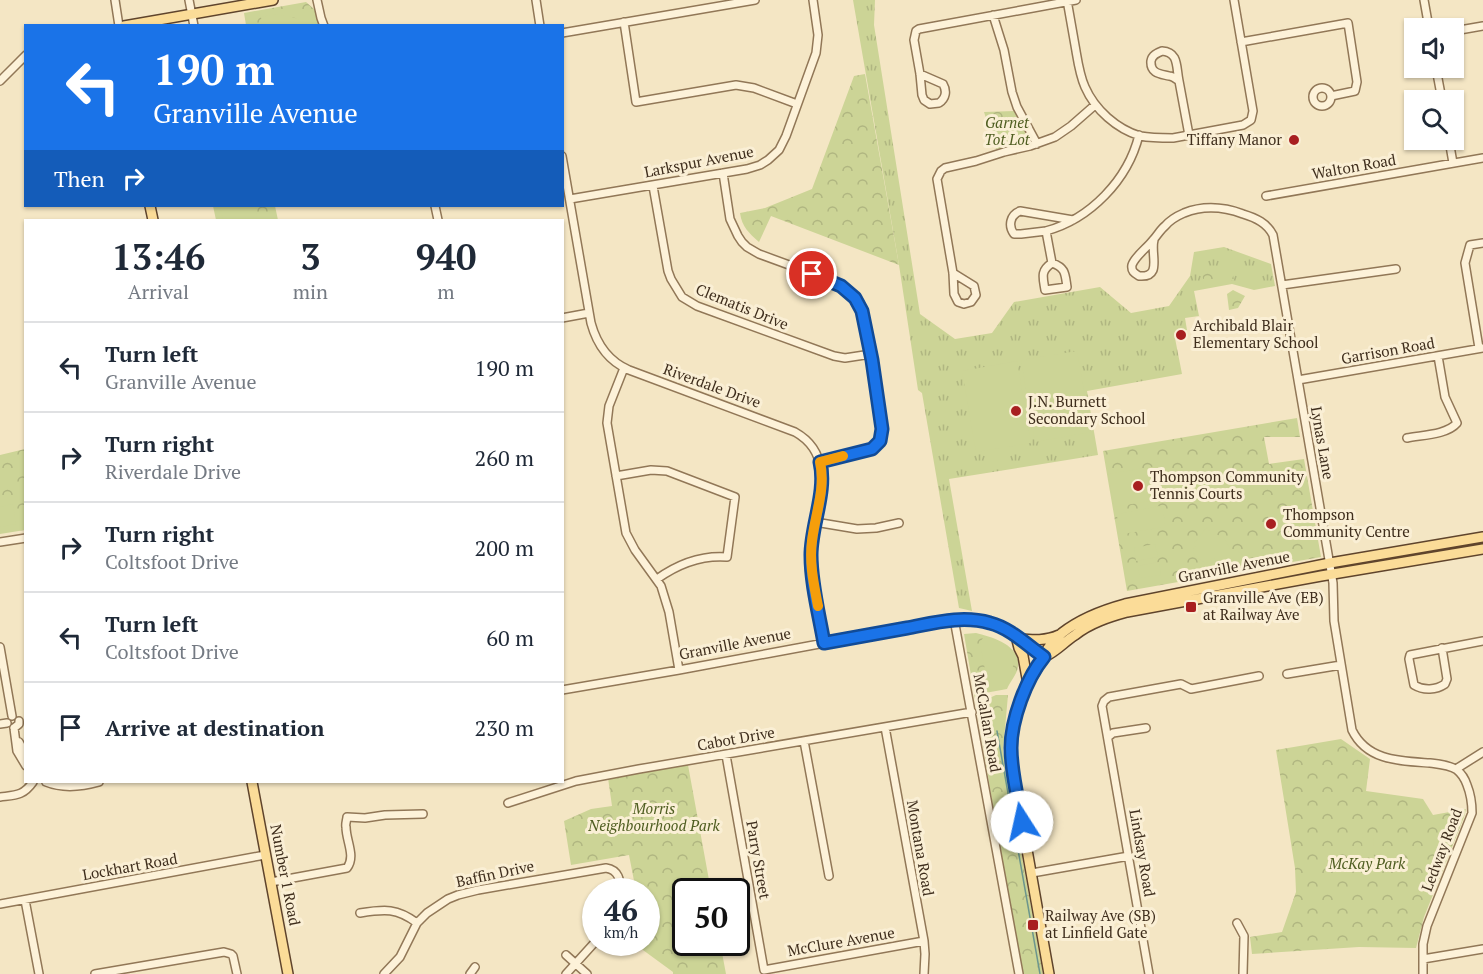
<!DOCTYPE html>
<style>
:root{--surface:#fff;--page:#f2f2f3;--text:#1f2937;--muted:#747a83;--line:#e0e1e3}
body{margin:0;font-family:"PT Serif",serif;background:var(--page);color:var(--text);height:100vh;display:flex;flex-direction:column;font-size:22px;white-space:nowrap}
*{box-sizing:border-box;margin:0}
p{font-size:20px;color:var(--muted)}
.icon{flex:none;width:33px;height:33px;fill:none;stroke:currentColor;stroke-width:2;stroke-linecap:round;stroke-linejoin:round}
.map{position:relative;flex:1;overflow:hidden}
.drawer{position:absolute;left:24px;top:219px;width:540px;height:564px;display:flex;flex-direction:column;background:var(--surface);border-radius:0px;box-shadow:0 2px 4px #0004}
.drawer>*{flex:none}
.guide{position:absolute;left:24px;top:24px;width:540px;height:183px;border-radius:0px;box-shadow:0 2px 4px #0004;background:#1a73e8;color:#fff;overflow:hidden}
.buttons{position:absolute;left:1404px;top:18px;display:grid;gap:12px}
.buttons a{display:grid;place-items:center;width:60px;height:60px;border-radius:0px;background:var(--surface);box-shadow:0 2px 4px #0004;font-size:30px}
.speed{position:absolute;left:582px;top:878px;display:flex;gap:12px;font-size:30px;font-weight:700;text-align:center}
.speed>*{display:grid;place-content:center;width:78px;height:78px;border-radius:50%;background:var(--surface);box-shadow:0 2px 4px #0004;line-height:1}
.speed small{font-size:15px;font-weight:400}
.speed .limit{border:3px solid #111;border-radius:9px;background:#fff;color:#111}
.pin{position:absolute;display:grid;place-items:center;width:51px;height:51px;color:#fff;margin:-26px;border:3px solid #fff;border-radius:50%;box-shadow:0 2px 6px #0007}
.me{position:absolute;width:66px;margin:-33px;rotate:350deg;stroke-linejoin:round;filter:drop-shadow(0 0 4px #0008)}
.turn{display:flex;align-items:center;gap:21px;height:126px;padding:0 30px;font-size:27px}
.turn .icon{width:78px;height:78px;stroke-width:2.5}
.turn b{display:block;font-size:42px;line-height:51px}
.then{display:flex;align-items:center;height:57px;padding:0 30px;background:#0003;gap:12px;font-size:22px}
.eta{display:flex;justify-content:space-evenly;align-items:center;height:102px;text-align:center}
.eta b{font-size:36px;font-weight:700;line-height:42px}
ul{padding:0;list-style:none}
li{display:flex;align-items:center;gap:18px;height:90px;padding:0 30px;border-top:2px solid var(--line)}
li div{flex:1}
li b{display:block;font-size:22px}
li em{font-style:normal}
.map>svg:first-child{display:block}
.grass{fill:url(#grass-tufts)}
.park{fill:url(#park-crowns)}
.pitch{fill:#ccd496}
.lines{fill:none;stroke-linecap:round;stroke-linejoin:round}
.stream{stroke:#6c968c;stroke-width:1.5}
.minor-casing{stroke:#917757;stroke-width:10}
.major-casing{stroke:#5f442c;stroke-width:12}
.minor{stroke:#fdf2d9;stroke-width:7}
.major{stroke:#fbdc98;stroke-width:9}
.route-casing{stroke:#114b97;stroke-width:15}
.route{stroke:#1a73e8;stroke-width:10}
.slow{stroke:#f59e0b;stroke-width:10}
.poi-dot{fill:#a81f20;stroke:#faefd5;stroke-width:2}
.labels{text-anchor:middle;stroke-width:6;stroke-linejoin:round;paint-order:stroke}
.park-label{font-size:15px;font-style:italic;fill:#4f5e21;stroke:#faefd5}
.poi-label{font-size:15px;fill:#3f2e1d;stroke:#faefd5;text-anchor:start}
.street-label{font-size:15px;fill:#3f2e1d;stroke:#faefd5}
</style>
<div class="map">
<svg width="1483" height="974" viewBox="0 0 1483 974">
<defs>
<pattern id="grass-tufts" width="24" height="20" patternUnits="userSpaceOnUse" patternTransform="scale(1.5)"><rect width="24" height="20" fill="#ccd496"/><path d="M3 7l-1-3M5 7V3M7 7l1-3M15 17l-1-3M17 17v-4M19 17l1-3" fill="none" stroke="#b0b681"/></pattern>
<pattern id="park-crowns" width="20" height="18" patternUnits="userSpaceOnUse" patternTransform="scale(1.5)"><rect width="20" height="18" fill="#ccd496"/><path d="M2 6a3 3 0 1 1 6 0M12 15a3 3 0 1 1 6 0" fill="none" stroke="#b0b681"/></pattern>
</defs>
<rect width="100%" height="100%" fill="#f4e6c4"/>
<path class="grass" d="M853 0H875L874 25 920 314 955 339 992 333 1014 302 1100 287 1131 313 1169 306 1190 276 1194 252 1224 247 1271 264 1275 286 1254 290 1232 284 1194 291 1199 316 1185 318 1187 330 1174 333 1182 374 1087 391 1098 455 949 479 972 611 959 608 922 393 918 390 899 265Z"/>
<path class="park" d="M306 2 314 9 320 25H246L244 13Z
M865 74 899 265 771 216 759 242C749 233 742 227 740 213L765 208 812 189 854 76Z
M1014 111 1027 135 1028 142 1025 144 996 149 984 112Z
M213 206H275L278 220H216Z
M1215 267 1216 273 1232 270 1234 280 1205 288 1201 269Z
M1233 290 1245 296 1238 308 1229 310 1227 294Z
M1297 418 1300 437H1264L1269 464 1304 459 1321 557 1127 591 1103 451Z
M25 449V530L0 534V455Z
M976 633C992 637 1021 645 1018 667 1017 674 1010 682 1007 689L985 693 975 699 964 634Z
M996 695H1008L1003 751 1043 974H1021L976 704Z
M1341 739 1370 759 1366 791 1423 799 1433 815 1466 809 1464 817 1424 917 1416 948 1359 947 1252 954 1250 937 1282 932 1296 892 1295 868 1276 750Z
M688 765 711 891H686V942H720L726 974H673V972L632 942H646V891H636L629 855 571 865 564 821 591 809 612 806 608 778Z"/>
<path class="pitch" d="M275 14C287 16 299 17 309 25H262L261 17Z
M220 206H255L257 220H223Z
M1077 351 1091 432 1035 442 1021 360Z
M1017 361 1031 443 976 452 962 371Z
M1163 465 1168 498 1114 507 1108 474Z
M13 504 16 524 0 527V507Z
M1159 506 1163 509 1165 524 1164 527 1123 534 1120 533 1117 516 1118 514Z
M1207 527 1211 534 1223 536 1230 549 1238 551 1249 561 1247 565 1240 564 1236 567 1231 565 1226 560 1217 561 1213 558 1206 563 1195 557 1193 550 1196 545 1194 543Z
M1155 544 1158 557 1136 561 1134 548Z
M1159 562 1161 575 1140 578 1137 566Z
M983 638C995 638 1005 646 1014 652V661L1010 682 1007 684H991L987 681 980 642Z
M1373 833 1374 857 1363 858 1362 833Z"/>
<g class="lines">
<path class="stream" d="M997 731 1040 974"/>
<defs>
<path id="minor" d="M115 0 119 26
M189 0 194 26
M317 0 321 18 324 26
M536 0 540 26
M1067 0C1070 17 1073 34 1076 51 1078 63 1080 76 1085 87 1095 110 1117 129 1140 136 1151 138 1162 138 1173 138L1243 125 1251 120 1253 111 1234 0
M1424 0 1429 28
M993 15 1004 50 1012 92 1017 107 1037 144
M624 22 636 102 736 85 754 88 797 104
M1454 31 1483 26
M562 33 755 0
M1241 42 1348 23 1357 82 1355 91 1331 96
M1162 51C1179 52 1176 67 1179 81 1176 79 1173 76 1169 76 1161 74 1150 74 1151 61 1152 55 1157 53 1162 51Z
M1436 68 1442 100
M920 74 943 84C947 91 946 98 939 103L930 104 924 100 922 95 920 74 914 40 916 31 919 29 1076 0
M0 81 26 55
M1179 81 1189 135
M1313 97a9 9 0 1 1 18 0a9 9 0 1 1-18 0Z
M1449 140 1453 163
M562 156 591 323C597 345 608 361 629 370L795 432C843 459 811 514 811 556 811 585 819 614 824 643
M723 173 730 219 738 236 742 242 747 247 759 254 830 280C845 288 855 296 862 311L882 419C884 462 850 451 820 462
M653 186 668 271 671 279 682 297 697 306 834 356 845 358 871 354
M1266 196 1483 158
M570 199 747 169 760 165 768 160 779 150 786 136 816 53 818 35 813 0
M435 206 438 220
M1046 231 1021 234H1014C1008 226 1010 215 1020 211L1073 220
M1154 240C1150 254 1163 278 1139 276 1134 273 1131 271 1132 265 1135 256 1147 248 1153 240 1157 236 1160 230 1165 226 1170 220 1177 216 1184 213 1204 205 1224 207 1243 214 1256 218 1267 223 1273 235L1333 583 1334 621 1352 730C1367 761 1400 761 1430 763 1438 764 1450 765 1457 770 1462 774 1465 779 1467 785 1471 795 1472 803 1472 813L1427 926 1423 944V974
M1052 263 1046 231C1090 219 1128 180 1139 135
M1052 263C1066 268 1065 274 1067 287L1045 290C1043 277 1040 271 1052 263Z
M953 273 974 286 976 295 971 302 964 304 958 302 954 294 953 273 937 179 941 171 945 168 976 161 1004 152 1030 146 1055 137 1071 126 1095 105
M1282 285 1396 269
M562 318 589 313
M1479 348 1465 263 1470 245 1483 243
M624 368 609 406 607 423 626 533 635 550 661 586 669 612 679 670
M1298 380 1483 348
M1407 438C1421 435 1447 435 1457 423L1445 397 1438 356
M616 476 651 470 667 471 735 497 727 557C701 555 678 564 657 579
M815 522 857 529 876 528 899 523
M0 542 26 538
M954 619 1019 974
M0 647 12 716
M1442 648 1447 679 1445 684C1436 690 1424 691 1414 685L1409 659 1410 655 1483 641
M1287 674 1341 665
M562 690 679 670 954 619C996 618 1013 633 1044 657
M0 724 7 723
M885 727 924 941 925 954 924 974
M14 728 17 751 26 766
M14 728 19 724V721
M1108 737 1113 733 1146 728
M804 741 829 876
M19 742 26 755
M726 755 764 970 924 941
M1456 769 1483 752
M46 782C63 789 81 787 99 782
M0 797C16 795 23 796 33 782
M508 803 576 781 639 769 972 712
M1032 873 1129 856
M271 882 347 868C356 856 346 841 346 827 345 825 347 819 347 817L365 818 385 815 423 814
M25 900 39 974
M0 904 265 855
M360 913C385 909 397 908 417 923
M1237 923 1244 936 1243 974
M566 955 587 974
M1423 959 1483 949
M95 974 224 952 231 954 233 956 237 974
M384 974 400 957 417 923 427 913 448 899 458 895 478 890 606 868C619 870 620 880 621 891
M470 974 475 967
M566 974 596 941
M1149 974 1102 706 1104 701 1109 697 1181 684 1191 689 1259 676"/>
<path id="major" d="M124 26 273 0
M150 206 153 220
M1016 636 1019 648 1023 656 1028 684
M1020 639C1033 640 1046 641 1059 635
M1044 657C1056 652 1064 642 1075 635 1090 623 1109 617 1127 612L1321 576 1483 549
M252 782 288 974
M1049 974 1012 765C1012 759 1011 752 1011 746 1012 716 1026 683 1043 659 1046 655 1046 650 1049 647 1052 642 1058 637 1062 633 1081 618 1103 610 1125 604L1330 563 1483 537"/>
</defs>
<use href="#minor" class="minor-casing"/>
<use href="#major" class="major-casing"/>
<use href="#minor" class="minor"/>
<use href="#major" class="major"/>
</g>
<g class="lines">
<defs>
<path id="route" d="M812 274 841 286 855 298 862 311 872 360 882 429 880 441 872 449 820 462C827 492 811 525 811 555 811 584 819 614 824 643 852 638 879 633 907 628 934 623 962 615 990 623 1010 628 1027 645 1044 657 1026 679 1011 720 1011 748 1011 772 1018 798 1022 822"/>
</defs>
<use href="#route" class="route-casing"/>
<use href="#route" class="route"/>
<path class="slow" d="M818 606C814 585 809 563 812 541 815 515 826 488 820 462L843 456"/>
</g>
<g class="poi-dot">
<circle cx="1294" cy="140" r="6"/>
<circle cx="1181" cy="335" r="6"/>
<circle cx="1016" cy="411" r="6"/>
<circle cx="1138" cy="486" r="6"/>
<circle cx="1271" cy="524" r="6"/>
<rect x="1185" y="601" width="12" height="12" rx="3"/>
<rect x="1027" y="919" width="12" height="12" rx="3"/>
</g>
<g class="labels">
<g class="park-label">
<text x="1007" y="128">Garnet<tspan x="1007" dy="17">Tot Lot</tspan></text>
<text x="654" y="814">Morris<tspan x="654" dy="17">Neighbourhood Park</tspan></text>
<text x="1367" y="869">McKay Park</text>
</g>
<g class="poi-label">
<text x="1282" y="145" text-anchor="end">Tiffany Manor</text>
<text x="1193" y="331">Archibald Blair<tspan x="1193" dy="17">Elementary School</tspan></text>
<text x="1028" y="407">J.N. Burnett<tspan x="1028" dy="17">Secondary School</tspan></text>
<text x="1150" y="482">Thompson Community<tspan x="1150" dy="17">Tennis Courts</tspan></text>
<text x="1283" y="520">Thompson<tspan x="1283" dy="17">Community Centre</tspan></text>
<text x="1203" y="603">Granville Ave (EB)<tspan x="1203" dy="17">at Railway Ave</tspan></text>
<text x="1045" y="921">Railway Ave (SB)<tspan x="1045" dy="17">at Linfield Gate</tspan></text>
</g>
<g class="street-label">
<text transform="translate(699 162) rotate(-11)" y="5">Larkspur Avenue</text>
<text transform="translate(1354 167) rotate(-10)" y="5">Walton Road</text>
<text transform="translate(742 307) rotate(22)" y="5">Clematis Drive</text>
<text transform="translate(1388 351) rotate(-10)" y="5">Garrison Road</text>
<text transform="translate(712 386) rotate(20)" y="5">Riverdale Drive</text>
<text transform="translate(1322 443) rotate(80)" y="5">Lynas Lane</text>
<text transform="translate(1234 567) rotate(-11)" y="5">Granville Avenue</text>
<text transform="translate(735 644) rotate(-11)" y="5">Granville Avenue</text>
<text transform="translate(987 723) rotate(80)" y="5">McCallan Road</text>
<text transform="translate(736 739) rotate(-10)" y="5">Cabot Drive</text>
<text transform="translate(920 848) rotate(80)" y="5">Montana Road</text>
<text transform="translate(1442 850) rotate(-69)" y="5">Ledway Road</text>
<text transform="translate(1142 853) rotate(80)" y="5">Lindsay Road</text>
<text transform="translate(758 860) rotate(80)" y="5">Parry Street</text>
<text transform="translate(130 867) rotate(-10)" y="5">Lockhart Road</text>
<text transform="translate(495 874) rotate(-12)" y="5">Baffin Drive</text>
<text transform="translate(285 875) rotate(79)" y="5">Number 1 Road</text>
<text transform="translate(841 942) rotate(-10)" y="5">McClure Avenue</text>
</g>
</g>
</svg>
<div class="buttons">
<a><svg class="icon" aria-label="sound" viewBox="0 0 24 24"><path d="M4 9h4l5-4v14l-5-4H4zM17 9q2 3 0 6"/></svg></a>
<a><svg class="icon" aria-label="search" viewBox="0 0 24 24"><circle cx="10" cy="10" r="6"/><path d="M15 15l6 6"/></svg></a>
</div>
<div class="speed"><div>46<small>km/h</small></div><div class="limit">50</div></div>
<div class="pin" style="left:812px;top:274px;background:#d93025"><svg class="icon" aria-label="arrive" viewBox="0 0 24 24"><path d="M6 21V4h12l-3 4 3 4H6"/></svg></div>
<svg class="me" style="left:1022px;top:822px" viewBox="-20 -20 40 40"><circle r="19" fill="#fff"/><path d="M0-13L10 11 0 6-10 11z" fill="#1a73e8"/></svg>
<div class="guide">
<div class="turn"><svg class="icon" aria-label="left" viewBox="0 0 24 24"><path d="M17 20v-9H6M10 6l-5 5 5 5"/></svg><div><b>190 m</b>Granville Avenue</div></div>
<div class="then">Then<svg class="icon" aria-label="right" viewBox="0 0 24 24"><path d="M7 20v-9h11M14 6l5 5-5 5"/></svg></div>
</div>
<section class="drawer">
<div class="eta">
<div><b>13:46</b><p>Arrival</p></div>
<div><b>3</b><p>min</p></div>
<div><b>940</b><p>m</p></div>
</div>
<ul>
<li><svg class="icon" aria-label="left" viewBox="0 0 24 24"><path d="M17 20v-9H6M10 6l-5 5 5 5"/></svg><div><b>Turn left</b><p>Granville Avenue</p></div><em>190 m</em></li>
<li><svg class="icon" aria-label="right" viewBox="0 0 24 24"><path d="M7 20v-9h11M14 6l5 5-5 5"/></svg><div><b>Turn right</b><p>Riverdale Drive</p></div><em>260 m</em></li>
<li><svg class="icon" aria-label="right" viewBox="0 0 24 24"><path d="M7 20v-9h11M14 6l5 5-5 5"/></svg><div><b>Turn right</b><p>Coltsfoot Drive</p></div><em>200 m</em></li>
<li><svg class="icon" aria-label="left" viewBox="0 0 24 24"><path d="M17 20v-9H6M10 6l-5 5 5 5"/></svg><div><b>Turn left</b><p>Coltsfoot Drive</p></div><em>60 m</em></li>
<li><svg class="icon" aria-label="arrive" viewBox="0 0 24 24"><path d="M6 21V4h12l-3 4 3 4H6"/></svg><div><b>Arrive at destination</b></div><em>230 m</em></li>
</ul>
</section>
</div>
